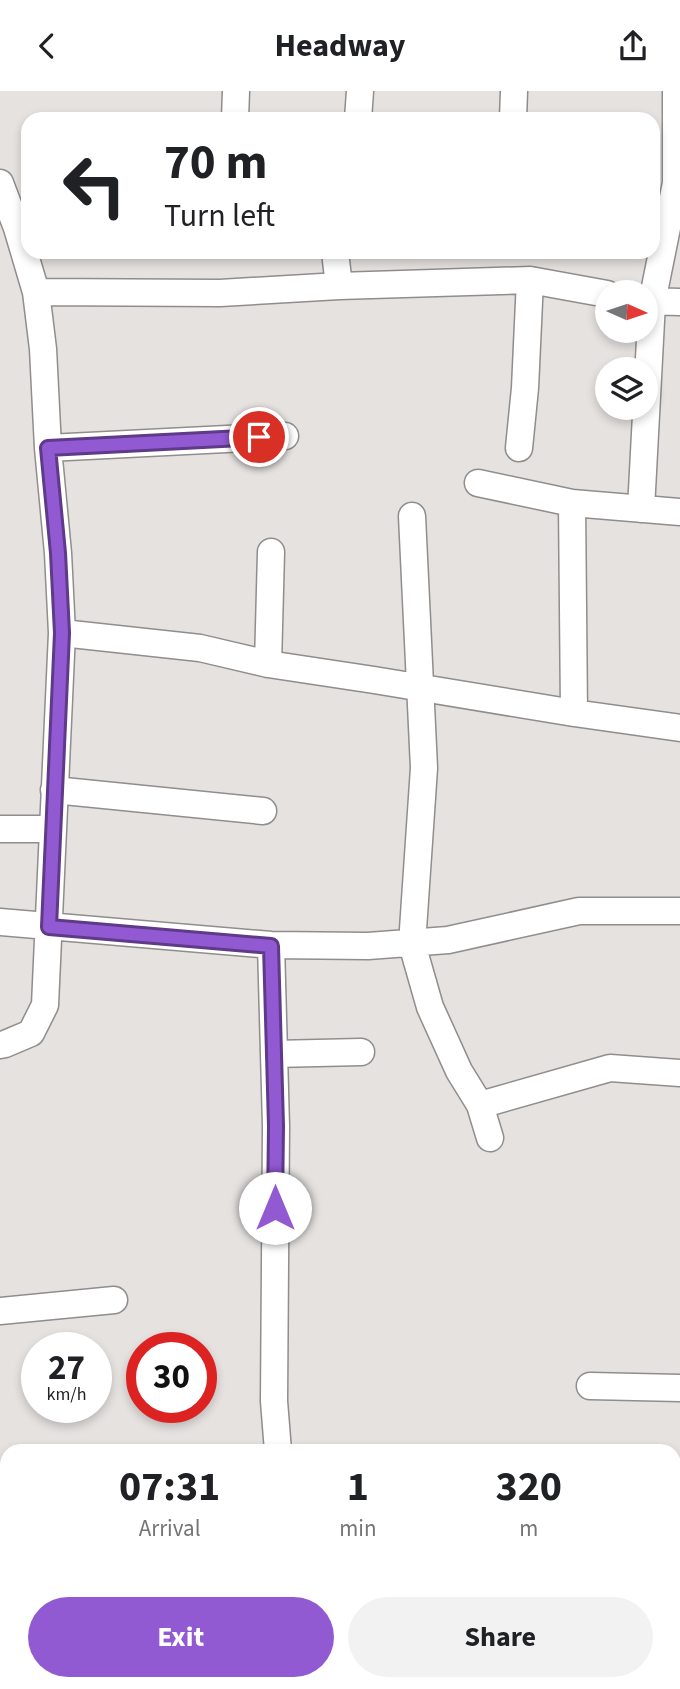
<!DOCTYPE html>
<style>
:root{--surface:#fff;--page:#f2f2f2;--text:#202124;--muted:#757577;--accent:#925ad2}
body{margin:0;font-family:"Source Sans 3",sans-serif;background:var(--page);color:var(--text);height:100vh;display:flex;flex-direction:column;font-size:26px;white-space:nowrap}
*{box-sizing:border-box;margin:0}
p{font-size:23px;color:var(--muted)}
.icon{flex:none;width:38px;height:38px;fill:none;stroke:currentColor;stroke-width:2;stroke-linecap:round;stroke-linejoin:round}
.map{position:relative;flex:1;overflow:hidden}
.panel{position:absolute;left:0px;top:1353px;width:681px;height:247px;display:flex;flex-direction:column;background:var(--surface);border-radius:21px 21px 0 0;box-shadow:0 4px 10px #0003}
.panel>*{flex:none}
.guide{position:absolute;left:21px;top:21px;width:639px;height:147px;border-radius:21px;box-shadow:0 4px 10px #0003;background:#fff;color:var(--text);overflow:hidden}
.needle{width:46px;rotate:93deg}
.buttons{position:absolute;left:595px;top:189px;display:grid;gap:14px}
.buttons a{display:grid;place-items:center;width:63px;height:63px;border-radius:50%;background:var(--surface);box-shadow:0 4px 10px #0003;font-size:35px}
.speed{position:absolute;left:21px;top:1241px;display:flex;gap:14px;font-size:35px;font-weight:700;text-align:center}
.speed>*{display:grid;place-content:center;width:91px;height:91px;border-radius:50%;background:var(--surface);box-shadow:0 4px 10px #0003;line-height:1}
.speed small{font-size:18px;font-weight:400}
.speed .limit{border:10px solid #d22;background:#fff;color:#111}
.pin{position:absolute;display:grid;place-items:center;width:60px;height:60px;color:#fff;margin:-30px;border:4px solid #fff;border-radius:50%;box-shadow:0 2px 7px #0007}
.me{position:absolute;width:77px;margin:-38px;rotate:0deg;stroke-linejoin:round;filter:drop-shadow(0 0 5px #0008)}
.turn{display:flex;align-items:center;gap:24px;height:147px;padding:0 28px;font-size:32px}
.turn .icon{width:91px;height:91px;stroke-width:2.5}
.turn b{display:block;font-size:49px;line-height:60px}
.eta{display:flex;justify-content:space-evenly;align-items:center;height:119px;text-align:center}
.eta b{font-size:42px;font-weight:700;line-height:49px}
.cta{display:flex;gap:14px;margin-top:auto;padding:14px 28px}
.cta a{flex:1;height:80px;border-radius:42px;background:var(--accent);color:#fff;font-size:28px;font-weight:700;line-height:80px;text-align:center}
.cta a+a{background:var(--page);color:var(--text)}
header{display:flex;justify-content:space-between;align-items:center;height:91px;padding:0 28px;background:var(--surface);font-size:32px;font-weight:700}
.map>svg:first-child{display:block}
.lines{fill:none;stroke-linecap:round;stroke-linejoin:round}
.minor-casing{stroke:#908d8c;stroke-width:29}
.minor{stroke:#fff;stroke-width:26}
.route-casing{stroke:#5f3a88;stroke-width:18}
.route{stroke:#925ad2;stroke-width:12}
</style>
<header><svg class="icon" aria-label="back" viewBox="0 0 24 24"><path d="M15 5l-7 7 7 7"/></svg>Headway<svg class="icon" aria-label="share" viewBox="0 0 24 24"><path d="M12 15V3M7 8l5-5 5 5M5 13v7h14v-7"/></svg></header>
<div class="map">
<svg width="680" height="1598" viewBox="0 0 680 1598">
<rect width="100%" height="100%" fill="#e5e2e0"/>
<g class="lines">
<defs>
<path id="minor" d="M235 28 236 0
M358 28 360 0
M513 28 514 0
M0 92 17 137 36 201 43 258 48 357 58 462 62 542 45 914 31 942 5 953 0 954
M335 161 339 195
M36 201 220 202 339 195 530 189 607 203
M646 210 680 211
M48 357 285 345
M519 357 525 297 530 189
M478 392 572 412 680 421
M572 412 574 622
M641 418 652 211 676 92V0
M412 425 424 677 412 853 430 916 459 980 480 1014 490 1047
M62 542 200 557 268 573 374 589 574 622 680 637
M268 573 271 461
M54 699 263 720
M0 738H53
M0 831 271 854 368 855 448 849 579 820H680
M271 854 276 1035 274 1310 278 1360
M274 963 361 961
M480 1014 610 977 680 982
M0 1220 114 1209
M590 1295 680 1297
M674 1464H680
M0 1519H7
M674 1562 680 1563
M662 1592V1598
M383 1598V1592"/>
</defs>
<use href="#minor" class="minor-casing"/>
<use href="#minor" class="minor"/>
</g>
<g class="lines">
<defs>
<path id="route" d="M259 346 48 357 58 462 62 542 49 836 271 855 276 1035 275 1117"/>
</defs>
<use href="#route" class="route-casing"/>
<use href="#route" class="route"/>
</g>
</svg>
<div class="buttons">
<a><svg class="needle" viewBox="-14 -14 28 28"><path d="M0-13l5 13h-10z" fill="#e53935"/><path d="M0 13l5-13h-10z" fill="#757577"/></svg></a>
<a><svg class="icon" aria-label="layers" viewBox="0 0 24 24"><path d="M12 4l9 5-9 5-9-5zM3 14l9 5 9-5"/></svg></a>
</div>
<div class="speed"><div>27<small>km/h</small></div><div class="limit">30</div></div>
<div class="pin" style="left:259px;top:346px;background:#d93025"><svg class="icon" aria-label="arrive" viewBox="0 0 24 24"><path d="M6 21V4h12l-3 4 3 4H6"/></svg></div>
<svg class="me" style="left:275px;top:1117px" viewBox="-20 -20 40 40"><circle r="19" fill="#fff"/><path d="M0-13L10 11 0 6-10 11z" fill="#925ad2"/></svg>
<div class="guide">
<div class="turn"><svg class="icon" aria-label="left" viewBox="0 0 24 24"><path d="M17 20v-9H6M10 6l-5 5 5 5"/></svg><div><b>70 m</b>Turn left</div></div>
</div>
<section class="panel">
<div class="eta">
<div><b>07:31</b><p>Arrival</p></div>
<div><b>1</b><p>min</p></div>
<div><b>320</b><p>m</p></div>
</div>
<div class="cta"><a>Exit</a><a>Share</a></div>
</section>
</div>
